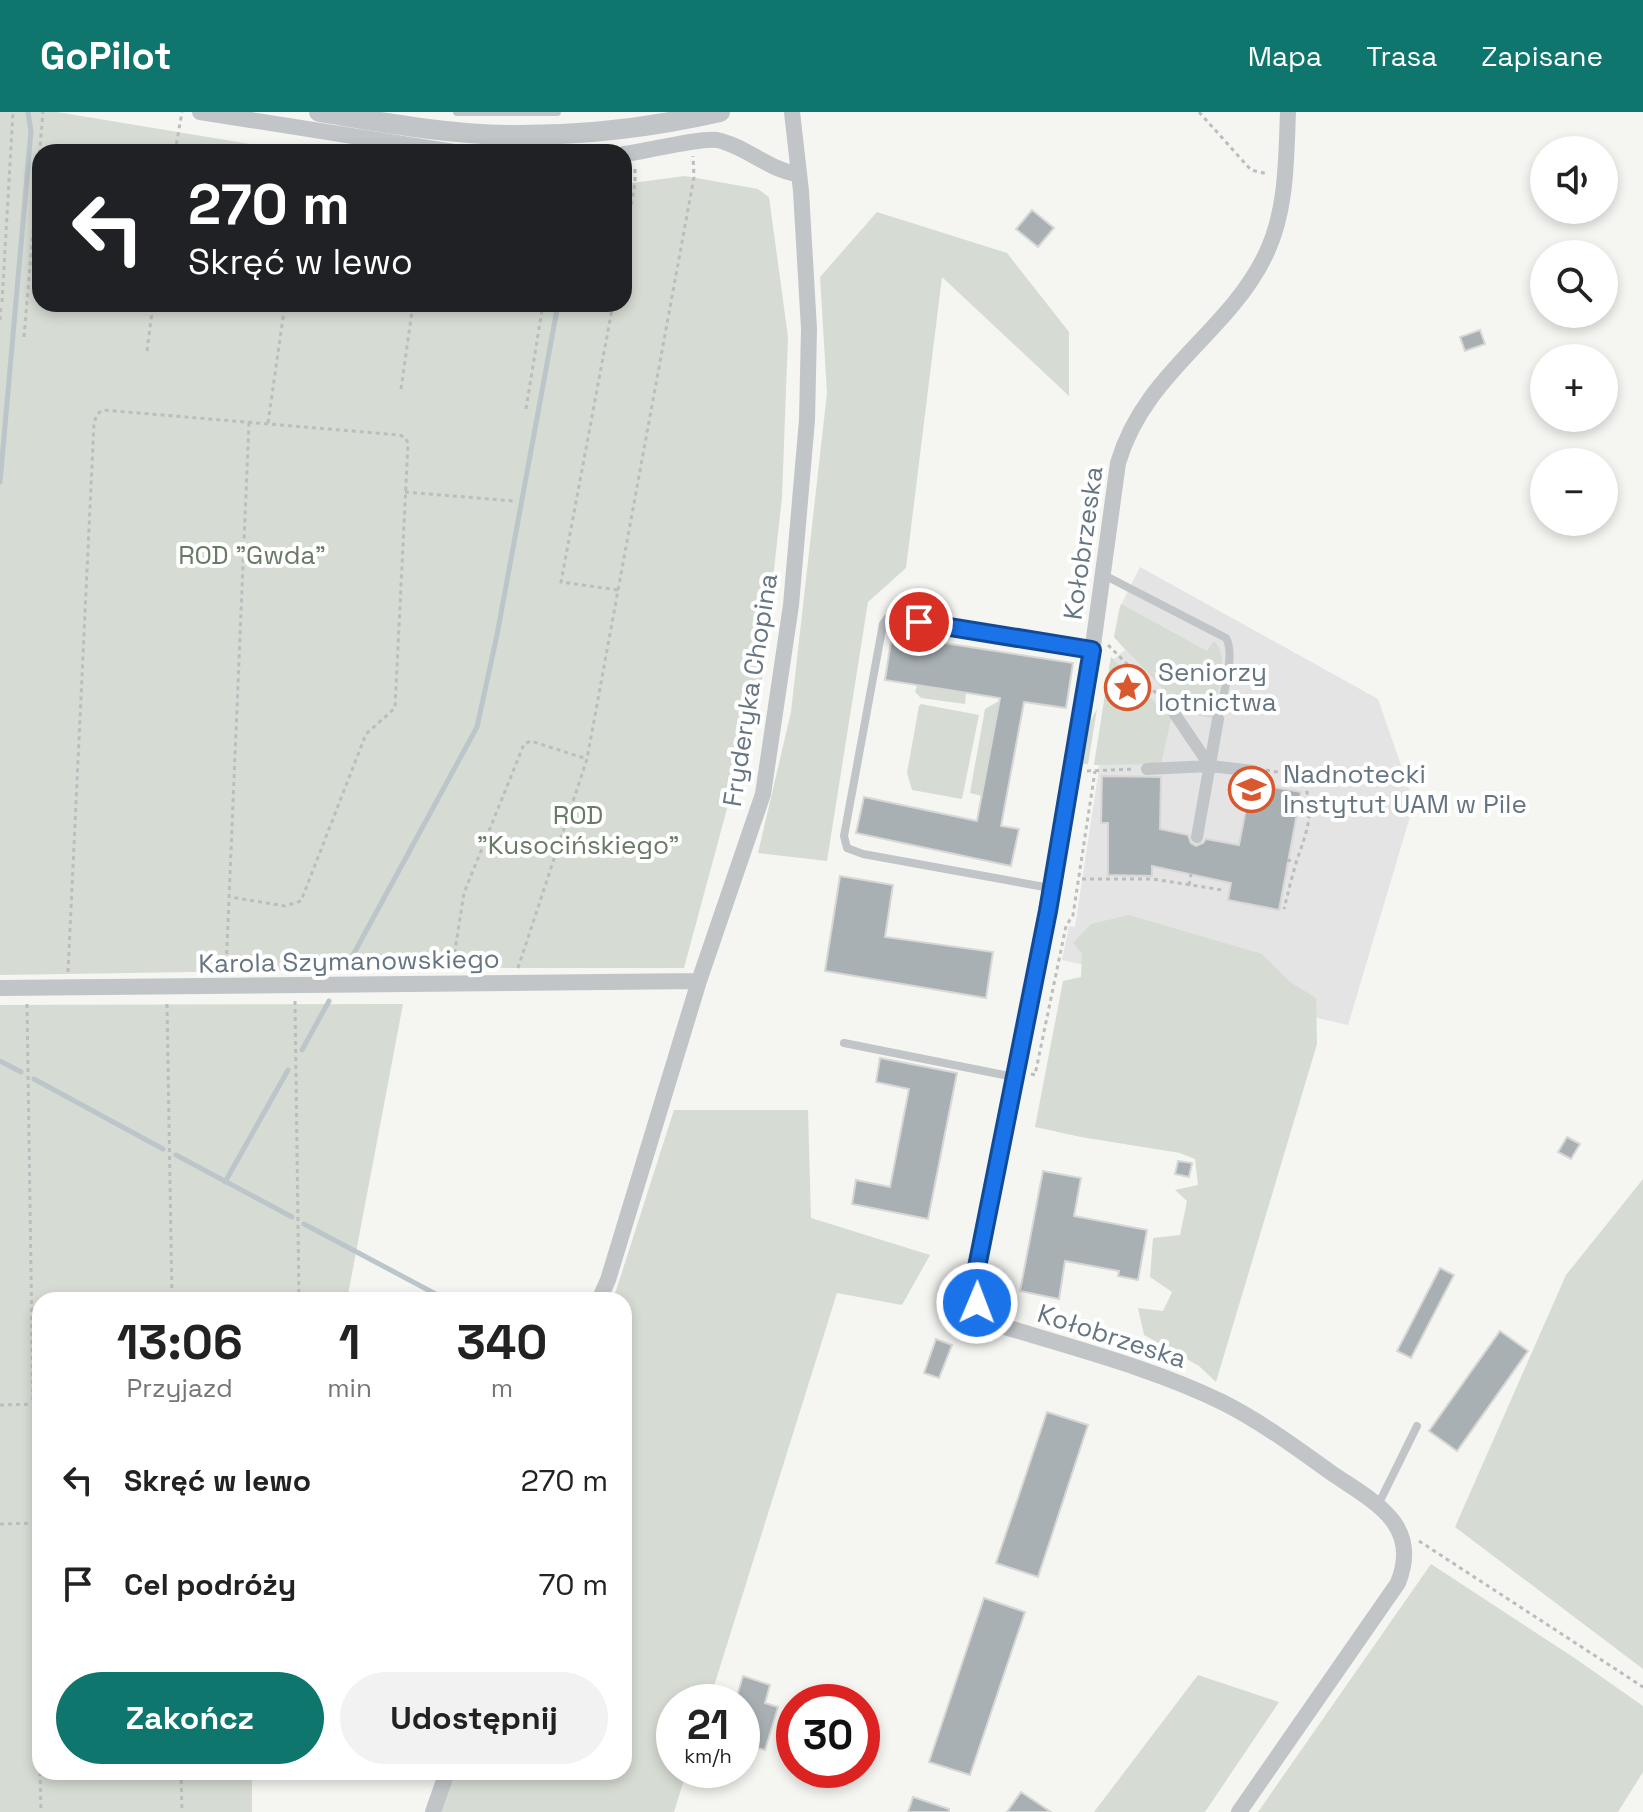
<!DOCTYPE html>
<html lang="pl">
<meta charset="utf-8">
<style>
:root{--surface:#fff;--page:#f2f2f2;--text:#222;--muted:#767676;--accent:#0f766e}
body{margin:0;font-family:"Space Grotesk",sans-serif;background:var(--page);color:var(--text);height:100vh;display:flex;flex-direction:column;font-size:30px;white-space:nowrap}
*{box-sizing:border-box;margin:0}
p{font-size:26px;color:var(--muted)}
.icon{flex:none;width:44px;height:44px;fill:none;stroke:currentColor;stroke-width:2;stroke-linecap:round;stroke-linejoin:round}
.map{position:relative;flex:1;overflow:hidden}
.details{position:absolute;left:32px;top:1180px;width:600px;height:488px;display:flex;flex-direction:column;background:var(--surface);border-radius:24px;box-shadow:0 4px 12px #0003}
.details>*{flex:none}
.hud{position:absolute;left:32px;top:32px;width:600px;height:168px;border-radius:24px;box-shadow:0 4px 12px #0003;background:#202124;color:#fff;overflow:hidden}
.fabs{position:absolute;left:1530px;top:24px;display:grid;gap:16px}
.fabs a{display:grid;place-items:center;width:88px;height:88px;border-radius:50%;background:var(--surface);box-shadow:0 4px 12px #0003;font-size:40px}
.speed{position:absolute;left:656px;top:1572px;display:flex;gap:16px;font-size:40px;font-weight:700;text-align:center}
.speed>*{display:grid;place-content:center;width:104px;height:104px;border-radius:50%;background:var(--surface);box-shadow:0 4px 12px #0003;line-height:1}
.speed small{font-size:20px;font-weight:400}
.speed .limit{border:12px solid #d22;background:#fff;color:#111}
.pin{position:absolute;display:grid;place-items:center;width:68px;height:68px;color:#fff;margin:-34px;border:4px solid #fff;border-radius:50%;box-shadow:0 2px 8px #0007}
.me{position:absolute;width:88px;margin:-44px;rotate:1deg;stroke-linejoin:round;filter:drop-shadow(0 0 6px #0008)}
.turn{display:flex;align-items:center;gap:28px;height:168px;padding:0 24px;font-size:36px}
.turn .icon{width:104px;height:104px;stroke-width:2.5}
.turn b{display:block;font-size:56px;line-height:68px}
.eta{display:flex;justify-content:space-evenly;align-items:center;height:136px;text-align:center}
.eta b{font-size:48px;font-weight:700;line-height:56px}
.cta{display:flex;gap:16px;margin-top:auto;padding:16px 24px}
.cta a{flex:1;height:92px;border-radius:48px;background:var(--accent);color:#fff;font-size:32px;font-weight:700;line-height:92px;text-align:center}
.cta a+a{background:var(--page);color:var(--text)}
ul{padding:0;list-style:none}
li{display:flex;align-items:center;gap:24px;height:104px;padding:0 24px}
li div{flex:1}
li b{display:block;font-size:30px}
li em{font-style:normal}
header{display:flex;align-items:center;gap:48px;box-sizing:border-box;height:112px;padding:0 40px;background:var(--accent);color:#fff}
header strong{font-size:38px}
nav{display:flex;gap:44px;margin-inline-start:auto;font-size:28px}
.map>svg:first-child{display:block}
.built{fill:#e3e4e3}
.green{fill:#d6dcd3}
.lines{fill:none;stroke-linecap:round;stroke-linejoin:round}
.stream{stroke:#bcc5ca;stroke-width:5}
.building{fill:#a8b0b4;stroke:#d7d7d5;stroke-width:2}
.path{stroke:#bbbdbf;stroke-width:3;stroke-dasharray:4 4;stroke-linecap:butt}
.service{stroke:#c1c5c8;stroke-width:8}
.pedestrian{stroke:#c1c5c8;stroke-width:12}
.minor{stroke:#c1c5c8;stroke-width:16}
.tertiary{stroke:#c1c5c8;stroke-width:20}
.route-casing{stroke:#114b97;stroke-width:20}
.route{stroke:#1a73e8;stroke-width:14}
.labels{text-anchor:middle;stroke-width:8;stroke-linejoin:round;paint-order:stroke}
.street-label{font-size:26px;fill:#667582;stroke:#fff}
.park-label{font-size:26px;fill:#687964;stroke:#fff}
.poi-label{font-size:26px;fill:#667582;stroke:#fff;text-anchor:start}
</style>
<header>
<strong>GoPilot</strong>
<nav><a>Mapa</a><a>Trasa</a><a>Zapisane</a></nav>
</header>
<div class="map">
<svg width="1643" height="1700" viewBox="0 0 1643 1700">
<rect width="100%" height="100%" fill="#f5f5f2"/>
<path class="built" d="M1140 455 1378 587 1414 691 1348 913 1062 848 1069 814 1075 815 1098 663 1099 653H1094L1111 545 1114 547 1125 538 1114 525 1119 497Z"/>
<path class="green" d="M0 0H57L298 40H40V192H624V72L685 64 758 77 769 85 788 225 782 385 762 567 684 856H452L0 863Z
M877 100 1007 141 1069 220V284L942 165 906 456 868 490 827 749 758 741 791 600 827 281 820 165Z
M1121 492 1207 539 1214 529C1232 547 1216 584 1212 606L1186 601 1114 525Z
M1111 545 1171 607 1161 652 1094 653Z
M917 573 966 581 965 592 921 586 915 580Z
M999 589 982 684 970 681 985 597Z
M921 592 979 603 962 687 912 678 907 661 919 594Z
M1097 597 1088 652H1082L1090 610Z
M1129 803 1262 842 1290 870 1316 886 1317 932 1216 1270 1199 1254 1144 1223 1138 1196 1163 1199 1172 1180 1150 1165 1153 1126 1180 1123 1187 1089 1175 1078 1198 1073 1195 1047 1180 1041 1081 1025 1035 1015 1063 869 1081 865 1082 842 1073 831 1091 812Z
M403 892 347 1188H40V1660H252V1700H0V893Z
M674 998H808L811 1106 930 1143 902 1193 837 1181 709 1590H674V1658H687L674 1700H440L455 1660H624V1188H613Z
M1643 1067V1557L1455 1415 1566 1163Z
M1431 1452 1576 1547 1643 1594V1660L1618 1700H1258Z
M1198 1563 1279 1590 1205 1700H1094Z"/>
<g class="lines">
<path class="stream" d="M0 370 31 19 28 0
M347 854 477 615 497 523 558 192
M302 938 329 889
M0 949 21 960
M34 967 163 1037
M176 1043 292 1105
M225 1070 288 958
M304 1112 447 1188"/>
</g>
<path class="building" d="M1032 98 1054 116 1038 135 1016 117Z
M1480 218 1485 232 1465 239 1460 225Z
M892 523 1073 551 1066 596 1024 590 1001 714 1019 717 1011 754 856 721 864 685 977 709 1000 586 885 568Z
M1102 664 1161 665 1160 717 1188 723 1191 731 1196 734 1203 731 1206 727 1239 733 1251 671 1301 680 1279 798 1228 788 1231 771 1152 754V764L1108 763V711H1101Z
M840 764 893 773 885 825 993 840 986 886 825 859Z
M880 946 957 961 928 1107 852 1092 856 1068 890 1075 909 977 876 970Z
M1567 1025 1580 1032 1571 1047 1558 1040Z
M1178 1049 1192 1051 1189 1065 1175 1062Z
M1043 1059 1081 1066 1074 1104 1147 1118 1138 1168 1118 1164 1119 1159 1065 1149 1059 1187 1020 1179Z
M1440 1156 1454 1163 1411 1246 1397 1239Z
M1500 1219 1528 1239 1457 1339 1429 1319Z
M936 1227 952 1233 939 1266 924 1261Z
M1047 1300 1088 1313 1038 1465 996 1451Z
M984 1486 1025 1500 970 1663 929 1650Z
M743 1564 770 1573 765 1591 778 1595 765 1638 742 1631V1590H735Z
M1021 1680 1051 1700H1007Z
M913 1685 949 1697V1700H908Z"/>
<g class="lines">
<path class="path" d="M1199 0 1251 58 1268 62
M175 40 182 0
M624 132 635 71V57
M2 190 13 0
M613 192 561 470 618 478
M0 208 1 192
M24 225 43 0
M147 239 153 192
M401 277 413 192
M526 297 543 192
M268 311 285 192
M405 380 514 389
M1108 533 1162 587
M1266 658 1288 662 1305 674C1315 702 1306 721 1297 748 1292 764 1288 781 1284 797
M1087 659 1135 657
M1287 748 1296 750
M1082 767H1153L1222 778
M1189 773 1191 762
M518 856 587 647 694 65 693 44
M452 857 464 781 524 632 531 629 587 647
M226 858 249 310
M68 860 94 311 97 302 103 298 399 323 405 325 408 331 395 596 366 622 301 789 285 794 230 785
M295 889 299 1188
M27 892 33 1292
M167 892 172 1188
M1031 962 1035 963 1066 814 1073 803 1095 659
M0 1293 40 1292
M35 1343 36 1411
M38 1411 40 1616
M0 1412 40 1411
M1419 1429 1643 1575
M40 1660 41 1700
M181 1660 182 1700"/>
<path class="service" d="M457 0H557
M1102 462 1226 526C1236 543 1222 587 1218 607
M1050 776 863 742 847 736 844 724 883 512 888 505 1092 538
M844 931 1014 965
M1378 1393 1417 1314"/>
<path class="pedestrian" d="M1172 598 1210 654
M1147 657 1210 654 1254 659
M1197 725 1218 607"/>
<path class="minor" d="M200 0 454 40
M624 42C645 40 700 25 717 28 746 34 768 58 798 62
M0 876 699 869
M599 1188 608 1168 699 869 763 682 791 493 807 308 809 217 801 79 792 0
M433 1700 447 1660
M1239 1700 1398 1471C1422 1411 1372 1389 1330 1360 1295 1335 1260 1309 1222 1290 1150 1255 1072 1236 996 1212L985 1203 974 1179 1084 599 1118 351C1144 261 1227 222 1265 144 1287 100 1286 48 1288 0"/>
<path class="tertiary" d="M319 0C381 10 445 22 508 23 580 24 650 16 720 0"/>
</g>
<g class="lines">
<defs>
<path id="route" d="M919 510 1092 538 1048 799 975 1165 977 1191"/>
</defs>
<use href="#route" class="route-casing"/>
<use href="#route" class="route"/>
</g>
<defs>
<symbol id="sight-ring" viewBox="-11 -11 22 22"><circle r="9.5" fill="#fff" stroke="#da582d" stroke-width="1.5"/><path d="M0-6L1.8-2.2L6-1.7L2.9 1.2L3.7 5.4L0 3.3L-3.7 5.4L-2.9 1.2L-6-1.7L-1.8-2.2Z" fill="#da582d"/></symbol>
<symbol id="university-ring" viewBox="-11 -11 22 22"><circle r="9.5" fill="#fff" stroke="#da582d" stroke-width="1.5"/><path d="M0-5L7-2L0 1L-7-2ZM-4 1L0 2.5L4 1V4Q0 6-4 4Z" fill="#da582d"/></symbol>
</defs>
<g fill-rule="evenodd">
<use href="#sight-ring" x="1102" y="550" width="51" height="51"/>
<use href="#university-ring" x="1226" y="652" width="51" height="51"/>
</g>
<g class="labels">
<g class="street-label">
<text transform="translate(1083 431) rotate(-82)" y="9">Kołobrzeska</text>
<text transform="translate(750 578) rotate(-81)" y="9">Fryderyka Chopina</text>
<text transform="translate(349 849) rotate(-1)" y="9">Karola Szymanowskiego</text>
<text transform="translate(1112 1224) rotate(18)" y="9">Kołobrzeska</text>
</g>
<g class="park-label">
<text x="252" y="452">ROD "Gwda"</text>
<text x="578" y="712">ROD<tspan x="578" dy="30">"Kusocińskiego"</tspan></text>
</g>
<g class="poi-label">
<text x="1158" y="569">Seniorzy<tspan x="1158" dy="30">lotnictwa</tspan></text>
<text x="1283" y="671">Nadnotecki<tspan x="1283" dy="30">Instytut UAM w Pile</tspan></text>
</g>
</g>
</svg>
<div class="fabs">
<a><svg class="icon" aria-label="sound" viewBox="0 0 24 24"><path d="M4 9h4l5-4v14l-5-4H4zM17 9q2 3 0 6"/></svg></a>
<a><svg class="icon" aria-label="search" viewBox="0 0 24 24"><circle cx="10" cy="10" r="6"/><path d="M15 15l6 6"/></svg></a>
<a>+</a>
<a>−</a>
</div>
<div class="speed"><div>21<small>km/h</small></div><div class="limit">30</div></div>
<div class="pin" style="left:919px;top:510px;background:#d93025"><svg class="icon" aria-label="arrive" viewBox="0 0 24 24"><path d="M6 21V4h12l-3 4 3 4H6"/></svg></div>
<svg class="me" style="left:977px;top:1191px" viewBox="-20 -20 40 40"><circle r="17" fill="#1a73e8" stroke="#fff" stroke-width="3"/><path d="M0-11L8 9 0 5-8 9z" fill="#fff"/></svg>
<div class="hud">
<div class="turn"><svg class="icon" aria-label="left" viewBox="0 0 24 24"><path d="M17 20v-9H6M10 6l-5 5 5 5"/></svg><div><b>270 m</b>Skręć w lewo</div></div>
</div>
<section class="details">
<div class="eta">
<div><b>13:06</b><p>Przyjazd</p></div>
<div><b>1</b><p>min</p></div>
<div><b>340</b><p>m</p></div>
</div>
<ul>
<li><svg class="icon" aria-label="left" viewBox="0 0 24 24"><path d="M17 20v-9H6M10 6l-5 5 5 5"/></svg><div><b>Skręć w lewo</b></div><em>270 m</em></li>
<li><svg class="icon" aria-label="arrive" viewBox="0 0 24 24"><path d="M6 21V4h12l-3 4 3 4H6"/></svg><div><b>Cel podróży</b></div><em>70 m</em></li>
</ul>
<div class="cta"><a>Zakończ</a><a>Udostępnij</a></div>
</section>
</div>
